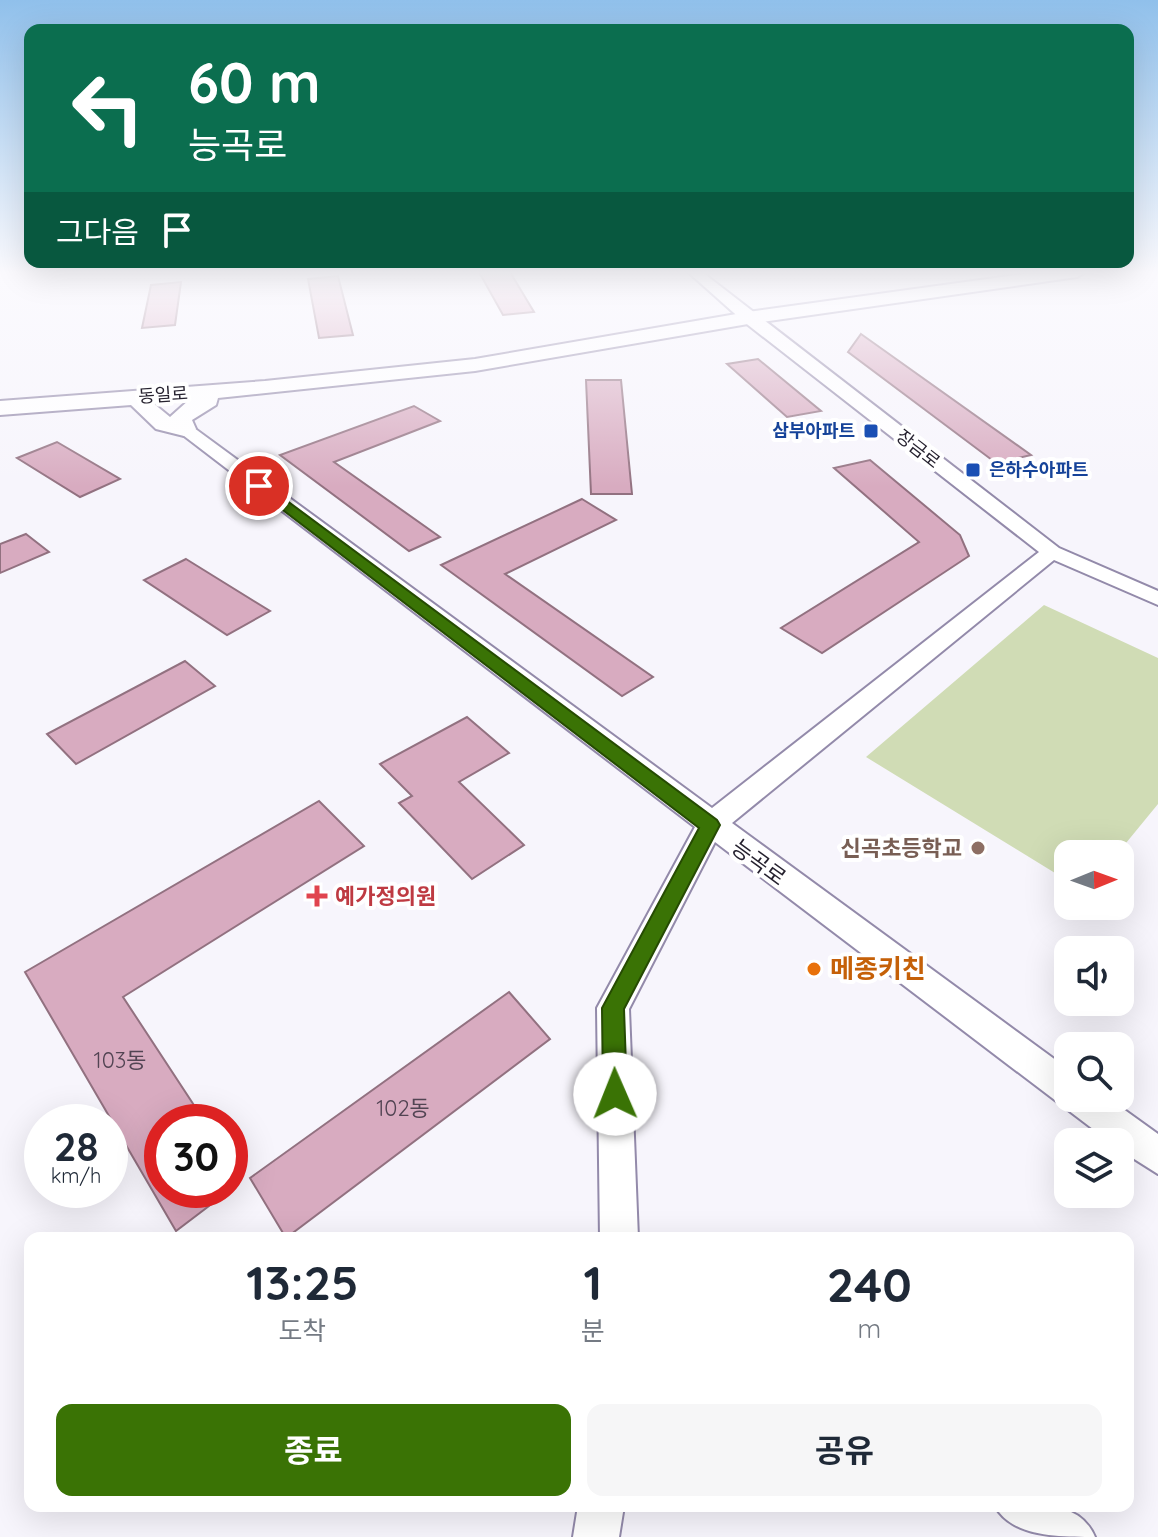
<!DOCTYPE html>
<html lang="ko">
<meta charset="utf-8">
<style>
:root{--surface:#fff;--page:#f6f6f7;--text:#1f2937;--muted:#747a83;--accent:#3a7305}
body{margin:0;font-family:Quicksand,"Noto Sans KR",sans-serif;background:var(--page);color:var(--text);height:100vh;display:flex;flex-direction:column;font-size:30px;white-space:nowrap}
*{box-sizing:border-box;margin:0}
p{font-size:26px;color:var(--muted)}
.icon{flex:none;width:44px;height:44px;fill:none;stroke:currentColor;stroke-width:2;stroke-linecap:round;stroke-linejoin:round}
.map{position:relative;flex:1;overflow:hidden}
.side{position:absolute;left:24px;top:1232px;width:1110px;height:280px;display:flex;flex-direction:column;background:var(--surface);border-radius:16px;box-shadow:0 8px 32px #0002}
.side>*{flex:none}
.guide{position:absolute;left:24px;top:24px;width:1110px;height:244px;border-radius:16px;box-shadow:0 8px 32px #0002;background:#0b6e4f;color:#fff;overflow:hidden}
.needle{width:52px;rotate:89deg}
.controls{position:absolute;left:1054px;top:840px;display:grid;gap:16px}
.controls a{display:grid;place-items:center;width:80px;height:80px;border-radius:16px;background:var(--surface);box-shadow:0 8px 32px #0002;font-size:40px}
.speed{position:absolute;left:24px;top:1104px;display:flex;gap:16px;font-size:40px;font-weight:700;text-align:center}
.speed>*{display:grid;place-content:center;width:104px;height:104px;border-radius:50%;background:var(--surface);box-shadow:0 8px 32px #0002;line-height:1}
.speed small{font-size:20px;font-weight:400}
.speed .limit{border:12px solid #d22;background:#fff;color:#111}
.pin{position:absolute;display:grid;place-items:center;width:68px;height:68px;color:#fff;margin:-34px;border:4px solid #fff;border-radius:50%;box-shadow:0 2px 8px #0007}
.me{position:absolute;width:88px;margin:-44px;rotate:359deg;stroke-linejoin:round;filter:drop-shadow(0 0 6px #0008)}
.turn{display:flex;align-items:center;gap:28px;height:168px;padding:0 32px;font-size:36px}
.turn .icon{width:104px;height:104px;stroke-width:2.5}
.turn b{display:block;font-size:56px;line-height:68px}
.then{display:flex;align-items:center;height:76px;padding:0 32px;background:#0003;gap:16px;font-size:30px}
.eta{display:flex;justify-content:space-evenly;align-items:center;height:136px;text-align:center}
.eta b{font-size:48px;font-weight:700;line-height:56px}
.cta{display:flex;gap:16px;margin-top:auto;padding:16px 32px}
.cta a{flex:1;height:92px;border-radius:16px;background:var(--accent);color:#fff;font-size:32px;font-weight:700;line-height:92px;text-align:center}
.cta a+a{background:var(--page);color:var(--text)}
.map>svg:first-child{display:block}
.green{fill:#d0dcb5}
.building{fill:#d8abc0;stroke:#927180;stroke-width:2}
.lines{fill:none;stroke-linecap:round;stroke-linejoin:round}
.street-casing{stroke:#938aaa;stroke-width:4}
.secondary-casing{stroke:#938aaa;stroke-width:4}
.street{fill:#fff;fill-rule:evenodd}
.secondary{fill:#fff;fill-rule:evenodd}
.route{fill:#3a7305;stroke:#264b03;stroke-width:2}
.transit-dot{fill:#1a4fb4;stroke:#fff;stroke-width:3}
.education-dot{fill:#8d6e63;stroke:#fff;stroke-width:3}
.health-dot{fill:#e0444e;stroke:#fff;stroke-width:3}
.food-dot{fill:#e8710a;stroke:#fff;stroke-width:3}
.labels{text-anchor:middle;stroke-width:8;stroke-linejoin:round;paint-order:stroke}
.far-street-label{font-size:18px;fill:#26222f;stroke:#fff}
.far-transit-label{font-size:18px;font-weight:bold;fill:#164399;stroke:#fff;text-anchor:end}
.education-label{font-size:22px;font-weight:bold;fill:#785e54;stroke:#fff;text-anchor:end}
.street-label{font-size:22px;fill:#26222f;stroke:#fff}
.health-label{font-size:22px;font-weight:bold;fill:#be3a42;stroke:#fff;text-anchor:start}
.near-number-label{font-size:22px;fill:#524453}
.near-food-label{font-size:26px;font-weight:bold;fill:#c56008;stroke:#fff;text-anchor:start}
</style>
<div class="map">
<svg width="1158" height="1537" viewBox="0 0 1158 1537">
<rect width="100%" height="100%" fill="#f7f5fc"/>
<path class="green" d="M1044 605 1158 658V804L1117 854H1068V881L866 757Z"/>
<path class="building" d="M479 272H510L534 312 503 315Z
M338 276 353 335 319 338 308 279Z
M181 282 175 325 142 328 151 285Z
M861 334 1031 455 996 463 848 352Z
M758 359 821 411 787 417 727 364Z
M586 380H621L632 494H591Z
M414 406 440 421 334 462 440 537 409 551 280 455Z
M57 442 120 479 80 497 17 458Z
M870 460 960 535 969 556 822 653 781 628 919 542 834 468Z
M582 499 616 520 505 574 653 677 622 696 441 565Z
M26 534 49 552 0 573V544Z
M186 559 270 611 227 635 144 580Z
M185 661 215 686 76 764 47 734Z
M467 717 509 753 459 782 524 845 472 879 399 803 412 796 380 764Z
M319 801 364 846 123 997 205 1122H162V1190H230L176 1231 25 972Z
M509 992 550 1039 286 1238 250 1178Z"/>
<g class="lines">
<defs>
<path id="street" d="M688 272H702L1059 548 1158 591V605L1054 560 732 823 1068 1069V1098H1108L1158 1134V1174L1120 1150V1142H1110L715 842 629 1009 638 1238H600L597 1008 695 827 175 429 178 425H190L712 808 1039 552 743 321Z
M578 1506H624L619 1537H573Z
M995 1506C1032 1506 1078 1497 1095 1537 1058 1537 1012 1537 995 1506Z"/>
<path id="secondary" d="M1038 272H1086L1077 277 748 324 475 371 218 398 216 405 192 420 196 429 184 436 156 429 131 405 0 415V401L265 381 475 359 748 312ZM189 400 170 417 153 403Z"/>
</defs>
<use href="#street" class="street-casing"/>
<use href="#secondary" class="secondary-casing"/>
<use href="#street" class="street"/>
<use href="#secondary" class="secondary"/>
</g>
<linearGradient id="sky" x2="0" y2="1"><stop stop-color="#90c0eb"/><stop offset="0.56" stop-color="#fbfafe"/><stop offset="1" stop-color="#fbfafe" stop-opacity="0"/></linearGradient>
<rect width="1158" height="487" fill="url(#sky)"/>
<path class="route" d="M254 483H263L717 820 720 825 624 1009 627 1094 624 1103 615 1106 606 1103 603 1094 602 1008 699 828 254 488Z"/>
<g class="transit-dot">
<rect x="863" y="423" width="16" height="16" rx="4"/>
<rect x="965" y="462" width="16" height="16" rx="4"/>
</g>
<circle class="education-dot" cx="978" cy="848" r="8"/>
<path class="health-dot" d="M313 884h8v8h8v8h-8v8h-8v-8h-8v-8h8z"/>
<circle class="food-dot" cx="814" cy="969" r="8"/>
<g class="labels">
<g class="far-street-label">
<text transform="translate(163 395) rotate(-4)" y="6">동일로</text>
<text transform="translate(918 449) rotate(38)" y="6">장금로</text>
</g>
<g class="far-transit-label">
<text x="855" y="437">삼부아파트</text>
<text x="989" y="476" text-anchor="start">은하수아파트</text>
</g>
<g class="education-label">
<text x="962" y="856">신곡초등학교</text>
</g>
<g class="street-label">
<text transform="translate(759 862) rotate(36)" y="8">능곡로</text>
</g>
<g class="health-label">
<text x="335" y="904">예가정의원</text>
</g>
<g class="near-number-label">
<text x="120" y="1068">103동</text>
<text x="403" y="1116">102동</text>
</g>
<g class="near-food-label">
<text x="830" y="978">메종키친</text>
</g>
</g>
</svg>
<div class="controls">
<a><svg class="needle" viewBox="-14 -14 28 28"><path d="M0-13l5 13h-10z" fill="#e53935"/><path d="M0 13l5-13h-10z" fill="#747a83"/></svg></a>
<a><svg class="icon" aria-label="sound" viewBox="0 0 24 24"><path d="M4 9h4l5-4v14l-5-4H4zM17 9q2 3 0 6"/></svg></a>
<a><svg class="icon" aria-label="search" viewBox="0 0 24 24"><circle cx="10" cy="10" r="6"/><path d="M15 15l6 6"/></svg></a>
<a><svg class="icon" aria-label="layers" viewBox="0 0 24 24"><path d="M12 4l9 5-9 5-9-5zM3 14l9 5 9-5"/></svg></a>
</div>
<div class="speed"><div>28<small>km/h</small></div><div class="limit">30</div></div>
<div class="pin" style="left:259px;top:486px;background:#d93025"><svg class="icon" aria-label="arrive" viewBox="0 0 24 24"><path d="M6 21V4h12l-3 4 3 4H6"/></svg></div>
<svg class="me" style="left:615px;top:1094px" viewBox="-20 -20 40 40"><circle r="19" fill="#fff"/><path d="M0-13L10 11 0 6-10 11z" fill="#3a7305"/></svg>
<div class="guide">
<div class="turn"><svg class="icon" aria-label="left" viewBox="0 0 24 24"><path d="M17 20v-9H6M10 6l-5 5 5 5"/></svg><div><b>60 m</b>능곡로</div></div>
<div class="then">그다음<svg class="icon" aria-label="arrive" viewBox="0 0 24 24"><path d="M6 21V4h12l-3 4 3 4H6"/></svg></div>
</div>
<section class="side">
<div class="eta">
<div><b>13:25</b><p>도착</p></div>
<div><b>1</b><p>분</p></div>
<div><b>240</b><p>m</p></div>
</div>
<div class="cta"><a>종료</a><a>공유</a></div>
</section>
</div>
